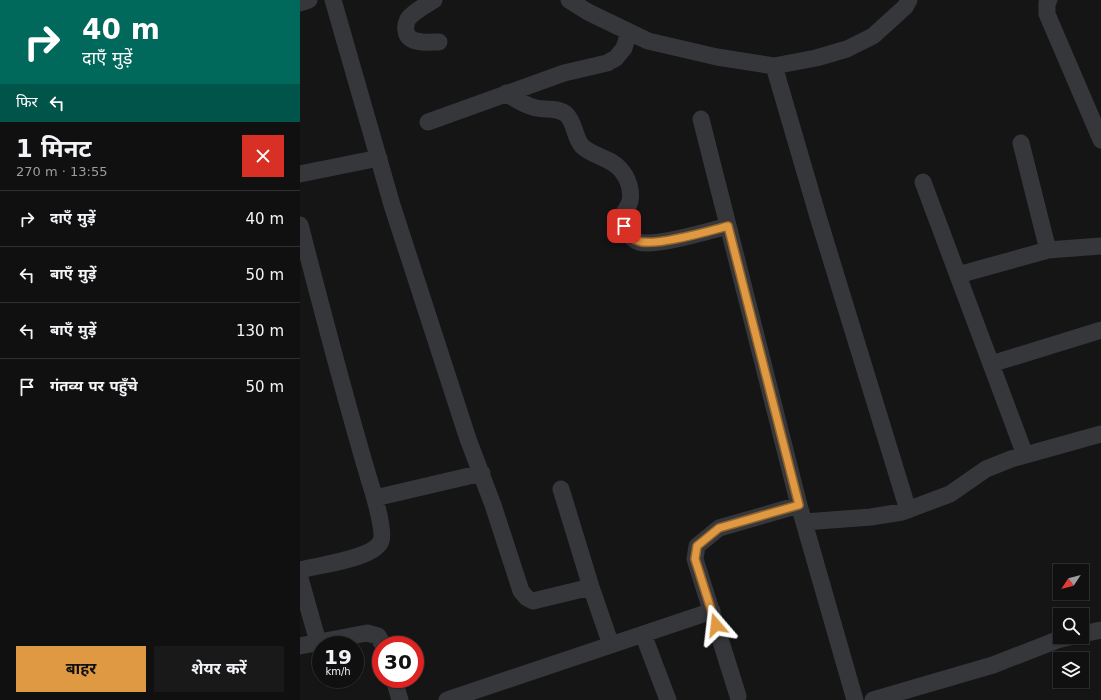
<!DOCTYPE html>
<html lang="hi">
<meta charset="utf-8">
<style>
:root{--surface:#101010;--page:#191919;--text:#f1f3f6;--muted:#9c9d9f;--line:#303030;--accent:#e09943}
body{margin:0;font-family:"DejaVu Sans","Noto Sans Devanagari",sans-serif;background:var(--page);color:var(--text);height:100vh;display:flex;flex-direction:column;font-size:15px;white-space:nowrap}
*{box-sizing:border-box;margin:0}
p{font-size:13px;color:var(--muted)}
.icon{flex:none;width:22px;height:22px;fill:none;stroke:currentColor;stroke-width:2;stroke-linecap:round;stroke-linejoin:round}
.map{position:relative;flex:1;overflow:hidden}
.drawer{display:flex;flex-direction:column;background:var(--surface);width:300px}
.drawer>*{flex:none}
.top-card{background:#00695c;color:#fff;overflow:hidden}
.needle{width:26px;rotate:234deg}
.buttons{position:absolute;left:753px;top:564px;display:grid;gap:8px}
.buttons a{display:grid;place-items:center;width:36px;height:36px;border-radius:0px;background:var(--surface);box-shadow:0 1px 3px #0004,0 0 0 1px var(--line);font-size:20px}
.speed{position:absolute;left:12px;top:636px;display:flex;gap:8px;font-size:20px;font-weight:700;text-align:center}
.speed>*{display:grid;place-content:center;width:52px;height:52px;border-radius:50%;background:var(--surface);box-shadow:0 1px 3px #0004,0 0 0 1px var(--line);line-height:1}
.speed small{font-size:10px;font-weight:400}
.speed .limit{border:6px solid #d22;background:#fff;color:#111}
.pin{position:absolute;display:grid;place-items:center;width:34px;height:34px;color:#fff;margin:-17px;border-radius:8px;box-shadow:0 2px 6px #0006}
.me{position:absolute;width:44px;margin:-22px;rotate:343deg;stroke-linejoin:round;filter:drop-shadow(0 0 3px #0008)}
.turn{display:flex;align-items:center;gap:14px;height:84px;padding:0 16px;font-size:18px}
.turn .icon{width:52px;height:52px;stroke-width:2.5}
.turn b{display:block;font-size:28px;line-height:34px}
.then{display:flex;align-items:center;height:38px;padding:0 16px;background:#0003;gap:8px;font-size:15px}
.round{display:grid;place-items:center;flex:none;width:42px;height:42px;border-radius:0px;background:var(--page)}
.summary{display:flex;align-items:center;justify-content:space-between;height:68px;padding:0 16px}
h1{font-size:24px;font-weight:700;line-height:30px}
.button{display:flex;gap:8px;margin-top:auto;padding:8px 16px}
.button a{flex:1;height:46px;border-radius:0px;background:var(--accent);color:#111;font-size:16px;font-weight:700;line-height:46px;text-align:center}
.button a+a{background:var(--page);color:var(--text)}
ul{padding:0;list-style:none}
li{display:flex;align-items:center;gap:12px;height:56px;padding:0 16px;border-top:1px solid var(--line)}
li div{flex:1}
li b{display:block;font-size:15px}
li em{font-style:normal}
main{display:flex;flex:1;min-height:0}
.map>svg:first-child{display:block}
.lines{fill:none;stroke-linecap:round;stroke-linejoin:round}
.minor{stroke:#36373b;stroke-width:17}
.route-casing{stroke:#92632c;stroke-width:10}
.route{stroke:#e09943;stroke-width:7}
</style>
<main>
<section class="drawer">
<div class="top-card">
<div class="turn"><svg class="icon" aria-label="right" viewBox="0 0 24 24"><path d="M7 20v-9h11M14 6l5 5-5 5"/></svg><div><b>40 m</b>दाएँ मुड़ें</div></div>
<div class="then">फिर<svg class="icon" aria-label="left" viewBox="0 0 24 24"><path d="M17 20v-9H6M10 6l-5 5 5 5"/></svg></div>
</div>
<div class="summary"><div><h1>1 मिनट</h1><p>270 m · 13:55</p></div><a class="round" style="background:#d93025;color:#fff"><svg class="icon" aria-label="close" viewBox="0 0 24 24"><path d="M6 6l12 12M18 6L6 18"/></svg></a></div>
<ul>
<li><svg class="icon" aria-label="right" viewBox="0 0 24 24"><path d="M7 20v-9h11M14 6l5 5-5 5"/></svg><div><b>दाएँ मुड़ें</b></div><em>40 m</em></li>
<li><svg class="icon" aria-label="left" viewBox="0 0 24 24"><path d="M17 20v-9H6M10 6l-5 5 5 5"/></svg><div><b>बाएँ मुड़ें</b></div><em>50 m</em></li>
<li><svg class="icon" aria-label="left" viewBox="0 0 24 24"><path d="M17 20v-9H6M10 6l-5 5 5 5"/></svg><div><b>बाएँ मुड़ें</b></div><em>130 m</em></li>
<li><svg class="icon" aria-label="arrive" viewBox="0 0 24 24"><path d="M6 21V4h12l-3 4 3 4H6"/></svg><div><b>गंतव्य पर पहुँचे</b></div><em>50 m</em></li>
</ul>
<div class="button"><a>बाहर</a><a>शेयर करें</a></div>
</section>
<div class="map">
<svg width="801" height="700" viewBox="0 0 801 700">
<rect width="100%" height="100%" fill="#151516"/>
<g class="lines">
<path class="minor" d="M33 0 92 205 168 439 193 505 221 591 227 598 233 601 291 587
M134 0C126 5 114 11 108 19 106 23 105 27 106 31 108 45 129 42 139 42
M269 0 288 12 348 41 417 57 474 66 516 58 547 49 573 36 605 7 609 0
M749 0 747 3V14L801 140
M0 3 9 0
M474 66 519 220 608 510
M206 93C216 100 224 105 236 108 246 110 257 107 266 114 275 122 274 137 282 146 293 157 311 157 321 170 328 178 332 190 330 201 329 206 325 210 323 215 322 219 324 225 326 229 329 235 333 240 339 242 356 247 408 231 428 226
M401 119 499 505 555 700
M128 122 264 73 307 63 316 58 324 48 329 32
M721 143 748 250
M0 174 79 158
M623 182 725 455
M0 225C22 310 44 395 69 479 73 491 85 531 81 541 74 559 18 565 0 570
M658 275 748 250 801 246
M691 364 801 330
M261 489 291 587 311 645
M75 498 182 473
M504 522 571 517 602 512 650 494 686 469 711 459 801 434
M0 578 18 642
M343 634 368 700
M782 634 801 630
M0 646 67 633 78 636 83 645
M94 679 100 700
M438 696 395 559 397 546 419 528 499 505
M147 700 412 611
M573 700 693 665 757 640 770 637"/>
</g>
<g class="lines">
<defs>
<path id="route" d="M324 226C327 232 331 239 338 241 355 247 409 231 428 226L499 505 419 528 397 546 395 559 416 625"/>
</defs>
<use href="#route" class="route-casing"/>
<use href="#route" class="route"/>
</g>
</svg>
<div class="buttons">
<a><svg class="needle" viewBox="-14 -14 28 28"><path d="M0-13l5 13h-10z" fill="#e53935"/><path d="M0 13l5-13h-10z" fill="#9c9d9f"/></svg></a>
<a><svg class="icon" aria-label="search" viewBox="0 0 24 24"><circle cx="10" cy="10" r="6"/><path d="M15 15l6 6"/></svg></a>
<a><svg class="icon" aria-label="layers" viewBox="0 0 24 24"><path d="M12 4l9 5-9 5-9-5zM3 14l9 5 9-5"/></svg></a>
</div>
<div class="speed"><div>19<small>km/h</small></div><div class="limit">30</div></div>
<div class="pin" style="left:324px;top:226px;background:#d93025"><svg class="icon" aria-label="arrive" viewBox="0 0 24 24"><path d="M6 21V4h12l-3 4 3 4H6"/></svg></div>
<svg class="me" style="left:416px;top:625px" viewBox="-20 -20 40 40"><path d="M0-17L14 15 0 8-14 15z" fill="#e09943" stroke="#fff" stroke-width="4"/></svg>
</div>
</main>
